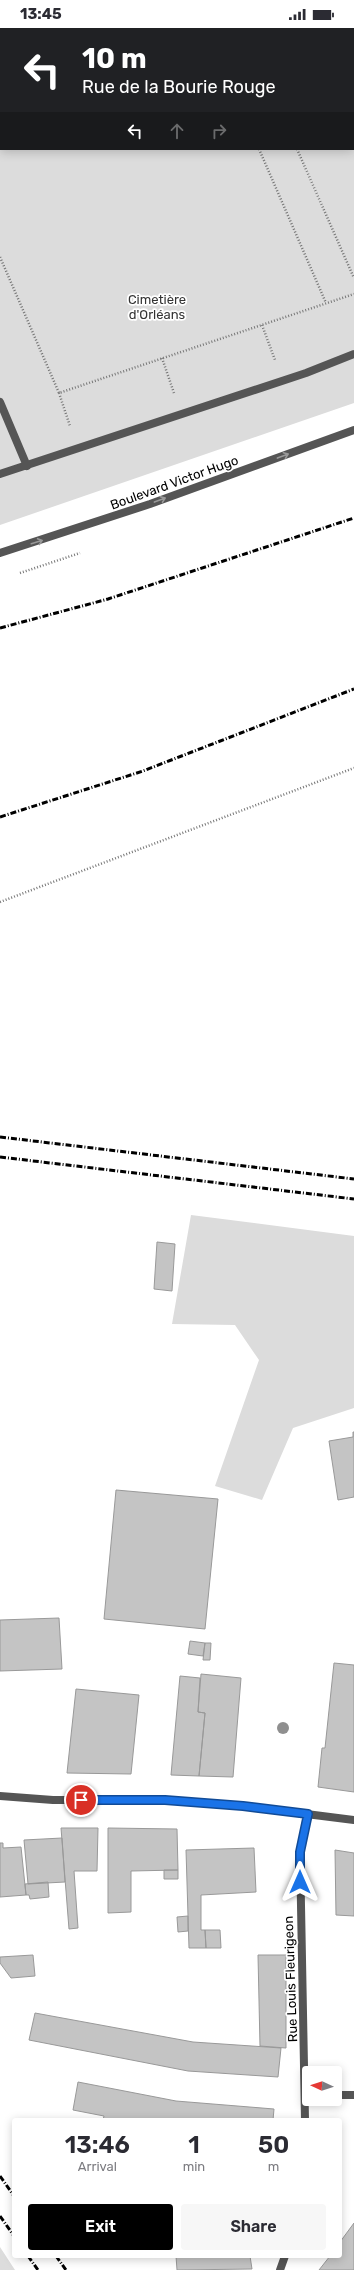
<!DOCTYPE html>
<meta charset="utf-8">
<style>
:root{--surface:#fff;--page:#f7f7f7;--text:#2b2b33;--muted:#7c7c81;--accent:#000}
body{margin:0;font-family:Rubik,sans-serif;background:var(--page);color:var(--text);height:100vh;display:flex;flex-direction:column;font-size:15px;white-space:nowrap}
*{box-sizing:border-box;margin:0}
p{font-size:13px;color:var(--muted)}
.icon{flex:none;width:22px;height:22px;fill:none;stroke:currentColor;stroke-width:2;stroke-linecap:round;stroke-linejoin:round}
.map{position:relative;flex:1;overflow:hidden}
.drawer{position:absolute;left:12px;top:2090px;width:330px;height:140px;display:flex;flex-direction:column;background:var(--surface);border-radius:4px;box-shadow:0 2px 10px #0003}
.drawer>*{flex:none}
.hud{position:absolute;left:0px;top:0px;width:354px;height:122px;box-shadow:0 2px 10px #0003;background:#202124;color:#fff;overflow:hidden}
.needle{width:26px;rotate:273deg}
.controls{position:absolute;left:302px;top:2038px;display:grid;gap:8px}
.controls a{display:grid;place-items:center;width:40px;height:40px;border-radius:4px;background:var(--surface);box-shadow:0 2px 10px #0003;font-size:20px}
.pin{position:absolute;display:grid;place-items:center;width:34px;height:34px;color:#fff;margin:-17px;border:2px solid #fff;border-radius:50%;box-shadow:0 1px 4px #0007}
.me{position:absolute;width:44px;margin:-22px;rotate:0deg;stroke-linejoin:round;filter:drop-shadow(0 0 3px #0008)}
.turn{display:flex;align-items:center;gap:14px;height:84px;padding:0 16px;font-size:18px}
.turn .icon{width:52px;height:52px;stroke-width:2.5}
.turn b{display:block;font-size:28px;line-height:34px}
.lanes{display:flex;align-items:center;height:38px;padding:0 16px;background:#0003;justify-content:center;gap:20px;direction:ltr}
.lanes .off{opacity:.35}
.eta{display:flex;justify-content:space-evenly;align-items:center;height:68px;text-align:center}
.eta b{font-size:24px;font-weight:600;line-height:28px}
.cta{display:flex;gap:8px;margin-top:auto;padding:8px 16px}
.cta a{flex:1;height:46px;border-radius:4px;background:var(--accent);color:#fff;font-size:16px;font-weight:600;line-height:46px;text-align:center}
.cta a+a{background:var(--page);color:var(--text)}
.status{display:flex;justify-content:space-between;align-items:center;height:28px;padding:0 20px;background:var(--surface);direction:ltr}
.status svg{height:11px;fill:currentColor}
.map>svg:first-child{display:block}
.green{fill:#dcdcdc;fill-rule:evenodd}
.building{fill:#c4c4c4;stroke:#999}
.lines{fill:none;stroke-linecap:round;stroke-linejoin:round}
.path{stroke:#777;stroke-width:2.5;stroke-dasharray:1 2;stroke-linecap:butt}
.service{stroke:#555;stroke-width:8}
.minor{stroke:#555;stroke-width:8}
.tertiary{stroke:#555;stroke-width:8}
.rail{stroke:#000;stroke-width:3;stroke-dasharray:6 2 1 2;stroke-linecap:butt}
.tree{fill:#8f8f8f}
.oneway{stroke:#999}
.route-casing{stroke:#114b97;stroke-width:10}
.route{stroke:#1a73e8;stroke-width:7}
.labels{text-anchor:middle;stroke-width:3.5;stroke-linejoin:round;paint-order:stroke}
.park-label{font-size:13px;fill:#333;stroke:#fff}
.street-label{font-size:13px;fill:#000;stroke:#fff}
</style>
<div class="status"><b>13:45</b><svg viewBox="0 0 49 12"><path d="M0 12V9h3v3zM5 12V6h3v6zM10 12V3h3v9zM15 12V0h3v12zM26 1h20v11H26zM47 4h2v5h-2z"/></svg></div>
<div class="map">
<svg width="354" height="2242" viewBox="0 0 354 2242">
<rect width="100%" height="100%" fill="#fff"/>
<path class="green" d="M0 0H354V375L0 497ZM1 1H353V121H1Z
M191 1187 354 1208V1380L293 1400 262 1472 215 1458 259 1332 235 1297 172 1296Z
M0 2219 15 2242H0Z"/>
<path class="building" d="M157 1214 175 1216 172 1263 154 1261Z
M353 1404H354V1469L338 1472 329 1413 353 1409Z
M116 1462 218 1471 205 1601 104 1591Z
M59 1590 62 1641 0 1643V1592Z
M190 1613 205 1615 203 1628 188 1626Z
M205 1615H211L210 1632H203Z
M334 1635 354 1637V1764L318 1759 322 1720H325Z
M201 1646 241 1650 233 1749 199 1748 205 1685 198 1684Z
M180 1648 200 1650 198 1684 205 1685 199 1748 171 1747Z
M76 1661 139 1667 131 1746 67 1745Z
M61 1800H98L97 1843H74L78 1900 69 1901Z
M108 1800 177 1801 178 1842 131 1843V1884L108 1885Z
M62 1810 65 1854 28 1856 24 1812Z
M0 1815H3V1820L21 1819 26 1867 0 1869Z
M254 1820 256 1864 201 1867V1902H205L206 1920H189L186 1822Z
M335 1822 354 1825V1888L336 1887Z
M164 1842H178V1851H164Z
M48 1854 49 1869 30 1871 29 1867H26L25 1856Z
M188 1888V1903L178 1904 177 1889Z
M205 1902H220L221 1920H206Z
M33 1927 35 1948 11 1950 0 1935V1929Z
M258 1927H286V2020L260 2018Z
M35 1985 193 2014 281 2020 278 2049 188 2043 29 2012Z
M78 2054 176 2073 274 2081 273 2092H103L104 2088 73 2082Z
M354 2195V2242H319L330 2228H340V2214Z
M176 2228H250L252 2241 177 2242Z"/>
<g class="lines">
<path class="path" d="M206 0 207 1
M243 0V1
M259 121 326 275
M297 121 354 250
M0 229 59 365 354 266
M262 297 275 332
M162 330 174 365
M59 365 70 398
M20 545 80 525
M0 874 354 740"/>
<path class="service" d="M0 374 27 438
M0 446 306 345 354 326"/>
<path class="minor" d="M0 1768 53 1772H165L243 1778 354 1792
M335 2067H354
M305 2092 300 1824 308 1787
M280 2242 285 2228"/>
<path class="tertiary" d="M0 525 150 476 354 402"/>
<path class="rail" d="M0 600 108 571 354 490
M0 789 143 743 354 661
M0 1109 354 1151
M0 1129 354 1171
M0 2148 14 2168
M0 2188 14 2208
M28 2228 38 2242
M56 2228 66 2242"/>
</g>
<circle class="tree" cx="283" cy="1700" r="6"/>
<defs><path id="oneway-shaft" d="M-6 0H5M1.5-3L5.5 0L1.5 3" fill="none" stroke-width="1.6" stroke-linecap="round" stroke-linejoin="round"/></defs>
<g class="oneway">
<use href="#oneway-shaft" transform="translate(283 428) rotate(-20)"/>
<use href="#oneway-shaft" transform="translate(160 472) rotate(-20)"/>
<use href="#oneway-shaft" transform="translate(37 514) rotate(-17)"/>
</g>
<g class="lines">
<defs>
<path id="route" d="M81 1772H165L243 1778 308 1786 300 1824V1854"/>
</defs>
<use href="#route" class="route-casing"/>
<use href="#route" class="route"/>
</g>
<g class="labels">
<g class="park-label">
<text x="157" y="276">Cimetière<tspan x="157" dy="15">d'Orléans</tspan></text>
</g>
<g class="street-label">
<text transform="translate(174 454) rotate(-20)" y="5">Boulevard Victor Hugo</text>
<text transform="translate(290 1951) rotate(-92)" y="5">Rue Louis Fleurigeon</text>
</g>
</g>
</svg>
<div class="controls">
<a><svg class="needle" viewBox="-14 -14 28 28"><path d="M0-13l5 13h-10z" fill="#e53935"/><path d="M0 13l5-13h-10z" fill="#7c7c81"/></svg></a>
</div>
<div class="pin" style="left:81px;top:1772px;background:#d93025"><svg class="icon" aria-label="arrive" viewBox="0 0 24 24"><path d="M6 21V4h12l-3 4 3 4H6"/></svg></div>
<svg class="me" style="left:300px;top:1854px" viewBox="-20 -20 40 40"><path d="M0-17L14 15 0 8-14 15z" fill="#1a73e8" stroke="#fff" stroke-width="4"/></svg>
<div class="hud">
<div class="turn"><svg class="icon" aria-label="left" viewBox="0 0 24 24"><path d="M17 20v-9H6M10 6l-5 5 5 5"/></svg><div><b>10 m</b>Rue de la Bourie Rouge</div></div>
<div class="lanes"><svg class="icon" aria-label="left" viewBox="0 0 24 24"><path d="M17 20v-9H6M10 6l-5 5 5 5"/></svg><svg class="icon off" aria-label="ahead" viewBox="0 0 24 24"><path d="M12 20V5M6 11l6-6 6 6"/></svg><svg class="icon off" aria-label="right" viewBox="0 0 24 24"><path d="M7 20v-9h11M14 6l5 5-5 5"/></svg></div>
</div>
<section class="drawer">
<div class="eta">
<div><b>13:46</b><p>Arrival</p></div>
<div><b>1</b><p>min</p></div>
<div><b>50</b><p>m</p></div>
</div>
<div class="cta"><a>Exit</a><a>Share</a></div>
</section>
</div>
